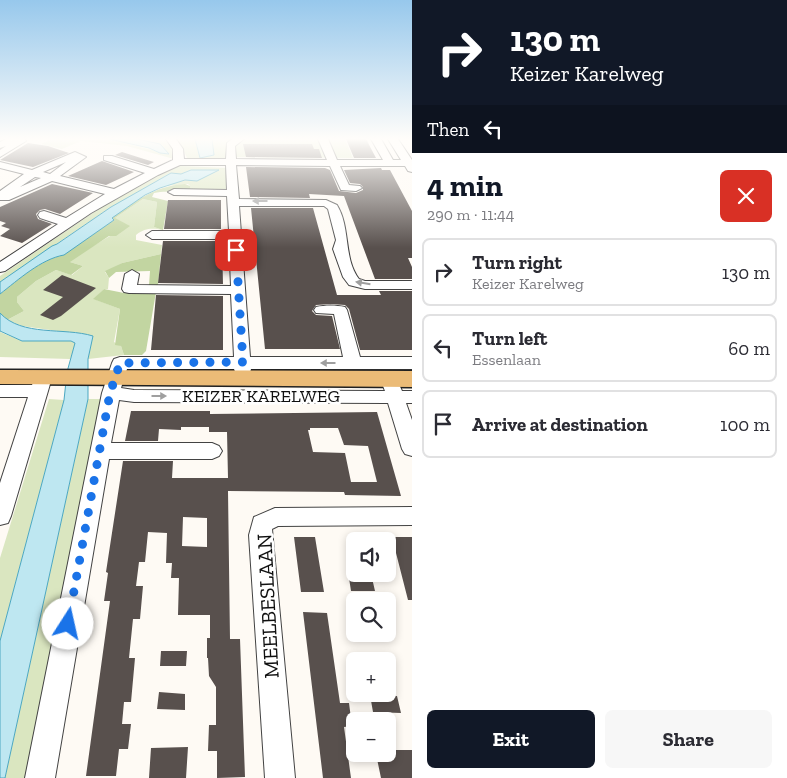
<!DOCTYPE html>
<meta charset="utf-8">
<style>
:root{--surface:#fff;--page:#f7f7f7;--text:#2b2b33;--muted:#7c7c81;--line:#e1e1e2;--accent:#111827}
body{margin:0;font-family:"Zilla Slab",serif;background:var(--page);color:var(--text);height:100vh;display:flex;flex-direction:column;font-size:19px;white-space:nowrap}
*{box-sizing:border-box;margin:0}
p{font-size:16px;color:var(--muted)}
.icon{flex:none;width:28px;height:28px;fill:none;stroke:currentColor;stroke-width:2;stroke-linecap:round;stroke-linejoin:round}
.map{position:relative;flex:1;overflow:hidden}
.sheet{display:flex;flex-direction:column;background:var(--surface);width:375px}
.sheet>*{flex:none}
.guide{background:#111827;color:#fff;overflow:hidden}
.controls{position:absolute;left:346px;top:532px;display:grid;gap:10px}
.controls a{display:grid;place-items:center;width:50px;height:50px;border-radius:8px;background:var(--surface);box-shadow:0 2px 8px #0003;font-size:25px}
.pin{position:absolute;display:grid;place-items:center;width:42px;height:42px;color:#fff;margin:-21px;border-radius:10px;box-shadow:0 2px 8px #0006}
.me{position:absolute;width:55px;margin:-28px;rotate:10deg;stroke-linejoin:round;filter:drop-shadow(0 0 4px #0008)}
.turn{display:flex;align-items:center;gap:18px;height:105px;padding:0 15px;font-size:22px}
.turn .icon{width:65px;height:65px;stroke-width:2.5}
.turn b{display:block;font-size:35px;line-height:42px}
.then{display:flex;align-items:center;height:48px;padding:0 15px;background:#0003;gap:10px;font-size:19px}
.round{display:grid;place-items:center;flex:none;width:52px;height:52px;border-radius:8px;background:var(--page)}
.headline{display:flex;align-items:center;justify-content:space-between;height:85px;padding:0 15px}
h1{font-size:30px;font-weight:700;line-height:38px;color:var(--accent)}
.action{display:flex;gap:10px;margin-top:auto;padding:10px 15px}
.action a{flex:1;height:58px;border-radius:8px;background:var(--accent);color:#fff;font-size:20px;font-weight:700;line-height:58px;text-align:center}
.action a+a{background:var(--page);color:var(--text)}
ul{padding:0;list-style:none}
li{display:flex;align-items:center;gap:15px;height:68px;margin:0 10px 8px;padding:0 5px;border:2px solid var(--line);border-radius:8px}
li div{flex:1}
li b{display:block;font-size:19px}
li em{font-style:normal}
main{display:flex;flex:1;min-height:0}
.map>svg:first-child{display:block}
.green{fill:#dae6c0}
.forest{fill:#c2d5a1}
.water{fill:#bee7f1;stroke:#4ba7c1}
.building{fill:#58504d;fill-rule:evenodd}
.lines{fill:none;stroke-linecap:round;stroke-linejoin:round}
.minor-casing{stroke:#434343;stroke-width:2}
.major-casing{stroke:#212121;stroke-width:3}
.minor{fill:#fff;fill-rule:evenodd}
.major{fill:#ebbb77;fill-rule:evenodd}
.oneway{fill:#9f9f9f}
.route{stroke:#1a73e8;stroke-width:9;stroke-dasharray:0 16.2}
.labels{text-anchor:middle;stroke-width:5;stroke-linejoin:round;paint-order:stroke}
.street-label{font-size:18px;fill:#101010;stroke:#fff}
.near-street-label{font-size:21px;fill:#101010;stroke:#fff}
</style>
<main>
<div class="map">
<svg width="412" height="778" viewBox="0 0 412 778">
<rect width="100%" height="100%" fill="#fefaf4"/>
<path class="green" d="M52 139H109L168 154 160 144 137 139C156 139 174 134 174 159L127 146 81 141 62 149 41 144Z
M178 139H345L353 158 227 157 222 160H188Z
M181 166 229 168V194L191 193 190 186 188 184 164 186 185 180 197 181 191 170 181 174H171L111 207 0 282V276L115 198 173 168Z
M143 199 157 202 154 227 163 230C152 228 145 228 136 235V240L162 245 161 254 122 263 105 272 109 278 108 289H104L94 299 120 309 114 342 121 346 124 355 88 359 92 336 22 326 7 320 24 311 17 302V297L36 281 56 270 72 275 83 266 70 262 71 259 110 236 115 218Z
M0 332 22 341H71L76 343 70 359 0 357Z
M49 399 64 400 0 641V558Z
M88 399H101L30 778H5Z"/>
<path class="forest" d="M185 184 190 186 191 193C179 193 166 190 154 193L152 197 168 201 163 230 154 227 157 202 143 199 115 218 130 226 116 236H109L70 262 83 266 71 275 56 270 36 281 17 297V302L24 311 7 320 0 314V294C18 280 41 259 64 254L114 220 111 218C136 201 154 186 185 184Z
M161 254 158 285H149L150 271 116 272 109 278 105 271 122 263Z
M104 289 124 293 156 292 146 351 142 355H124L121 346 115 345 120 309 93 299Z"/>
<path class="water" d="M109 139H137L160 144 169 154 160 153 149 148Z
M195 139H212L214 155 200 158Z
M191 170H219L197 181 185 180 160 188 145 195 112 218 114 220 64 255C41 259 18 280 0 294V282L52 246 57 244 111 207 171 173 181 174Z
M0 313C22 337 64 327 93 336L88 359V399L5 778H0V641L64 400 67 372 75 343 71 341H22L0 331Z"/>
<path class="building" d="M346 139H366L376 158H354Z
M28 143 48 146 69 153 33 167 0 160Z
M243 144H312L314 149H319L322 158 246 157Z
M122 152 144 159 154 162 148 165 115 155Z
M102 161 134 172 106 185 68 176Z
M246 167 325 168 330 170 339 191 356 193 363 190V187L360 184 350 183 344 170 381 168 382 170H390L412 211V258H408L412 267V279H375L344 196 309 194 310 198 250 197Z
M52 184 93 193 60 214 45 209 40 210 36 214 38 219 52 224 22 243 0 236 10 229 1 226 6 223 0 221V207Z
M168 200H221V229H164Z
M251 208H313L337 295H381L379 291H412V350H360L349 309 345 305 331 304 316 305 312 311 316 315 332 316 340 349H265Z
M163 241H222L223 284 158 283Z
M62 275 96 288 61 316 53 320 40 315 63 297 43 290Z
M156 295 223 296V350H151Z
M131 411H210V414L377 412 401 496 345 495 344 492 228 491 230 639H240L245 777 217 778V751H208L209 725H216V687L209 676 208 658H207V638H210V615H178L179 578H171L172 563H166L167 533 148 532 145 562H139L136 586H143L140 619H133L129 658H135L131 702H124L122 724H131L128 749H119L116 776H86L110 601H104L108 573 106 572 123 461H173L172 478H228L227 432H209V427H181V430L159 429 158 441H125ZM310 428H338L344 445 368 446 377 482H351L345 453 313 452 308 430H310ZM183 517 207 518V547L182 546Z
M294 537H315L324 592H301Z
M384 537H412V600H408L396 553H388V541H385Z
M349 578H372L375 591H351Z
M303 612 327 613 340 703H349L352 726 344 727 351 778H323Z
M161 651H187L186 666H160Z
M159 692 185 694V710L157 709Z
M370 695 397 696 401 713 373 712Z
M188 747 186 778H149L151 748Z
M388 750H412V778H381L376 754H388Z"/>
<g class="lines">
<defs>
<path id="minor" d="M6 139H25L26 141 0 157V150L6 146 0 148V142Z
M166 139H176L183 149 184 159H226L227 143 232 139H244L235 146 236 159 327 160 318 139H328L337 160H383L371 139H381L393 160H401L388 139H398L412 160V172L408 171 405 166H340L349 185 360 186 362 188 356 191 341 190 330 166 236 165 239 199 326 200 337 205C351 228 343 258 359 279L365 281H412V289H365L349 285 343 277 333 249 336 240 328 209 324 206H239L250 357H343L334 314 316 313 314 310 316 307C325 305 336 305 345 307L347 310 360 357H412V369H251L249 376 243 378 237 376 234 369H127L121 388 134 390 385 391 383 386 386 382 392 380 398 382 402 391H412V403H406L412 420V456L405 454 402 449 388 403 134 402 119 400 111 443H212L219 446 222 451 219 456 212 459H109L55 778H25L102 393 112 363 114 359 120 357H234L231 294 129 293 124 292 122 289 125 274 132 270 139 274 137 285 231 286 229 239H152L146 235 152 231H229L227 196 174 195 168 192 174 189 227 190 226 165H180L158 175 91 213 5 271 0 272V262L58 224 40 218 38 215 40 212 44 211 66 218 105 194 52 181 9 200H0V191L24 174 0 168V162L32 170 75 152 86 157 60 176 114 189 145 173 104 160V156H112L154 169 173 160V149ZM66 162 50 174 43 172ZM35 177 41 178 20 187Z
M43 371 49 373 52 377 48 391 11 516 8 523 0 525V483L28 397H0V385H32L37 373Z
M412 507V525L278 526 272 529 295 778H265L249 535 254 517 275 508Z"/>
<path id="major" d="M0 370 412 371V387L0 384Z"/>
</defs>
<use href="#minor" class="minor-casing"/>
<use href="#major" class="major-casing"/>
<use href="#minor" class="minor"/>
<use href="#major" class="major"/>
</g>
<defs><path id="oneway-solid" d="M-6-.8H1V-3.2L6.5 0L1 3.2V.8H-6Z" transform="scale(1.25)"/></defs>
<g class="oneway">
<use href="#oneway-solid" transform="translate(260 201) rotate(180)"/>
<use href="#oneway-solid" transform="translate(363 283) rotate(-171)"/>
<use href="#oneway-solid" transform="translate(328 363) rotate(-180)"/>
<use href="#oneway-solid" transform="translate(159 396)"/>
</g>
<linearGradient id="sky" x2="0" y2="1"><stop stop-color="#97c8ec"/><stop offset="0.56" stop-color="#fffdfa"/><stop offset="1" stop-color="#fffdfa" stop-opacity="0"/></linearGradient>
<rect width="412" height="248" fill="url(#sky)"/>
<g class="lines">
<path class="route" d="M68 624 110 393 120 363 243 362 236 250"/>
</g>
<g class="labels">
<g class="street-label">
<text x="261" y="402">KEIZER KARELWEG</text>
</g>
<g class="near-street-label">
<text transform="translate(268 606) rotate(-93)" y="7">MEELBESLAAN</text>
</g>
</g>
</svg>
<div class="controls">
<a><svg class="icon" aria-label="sound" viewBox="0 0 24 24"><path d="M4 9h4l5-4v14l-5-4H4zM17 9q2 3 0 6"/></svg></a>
<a><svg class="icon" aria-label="search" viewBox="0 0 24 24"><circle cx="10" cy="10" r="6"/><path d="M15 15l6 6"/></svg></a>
<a>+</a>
<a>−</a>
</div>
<div class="pin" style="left:236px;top:250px;background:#d93025"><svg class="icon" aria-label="arrive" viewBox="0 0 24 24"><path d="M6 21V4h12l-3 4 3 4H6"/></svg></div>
<svg class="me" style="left:68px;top:624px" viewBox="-20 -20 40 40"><circle r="19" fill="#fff"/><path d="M0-13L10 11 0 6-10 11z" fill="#1a73e8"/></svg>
</div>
<section class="sheet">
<div class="guide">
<div class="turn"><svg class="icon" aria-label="right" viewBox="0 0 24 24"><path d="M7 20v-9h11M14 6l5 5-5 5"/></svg><div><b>130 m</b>Keizer Karelweg</div></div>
<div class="then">Then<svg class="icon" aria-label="left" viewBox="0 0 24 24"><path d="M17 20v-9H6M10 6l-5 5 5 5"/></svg></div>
</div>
<div class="headline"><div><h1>4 min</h1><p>290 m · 11:44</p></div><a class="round" style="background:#d93025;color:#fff"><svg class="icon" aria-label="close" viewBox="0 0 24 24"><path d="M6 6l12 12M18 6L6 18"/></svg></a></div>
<ul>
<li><svg class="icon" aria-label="right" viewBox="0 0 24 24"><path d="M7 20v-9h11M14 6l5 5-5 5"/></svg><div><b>Turn right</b><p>Keizer Karelweg</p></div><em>130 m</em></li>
<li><svg class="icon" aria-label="left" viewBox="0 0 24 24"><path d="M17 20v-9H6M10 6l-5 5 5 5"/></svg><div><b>Turn left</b><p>Essenlaan</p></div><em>60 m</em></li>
<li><svg class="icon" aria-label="arrive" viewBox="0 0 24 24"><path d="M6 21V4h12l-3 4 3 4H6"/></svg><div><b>Arrive at destination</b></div><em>100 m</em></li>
</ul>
<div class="action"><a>Exit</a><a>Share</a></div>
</section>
</main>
